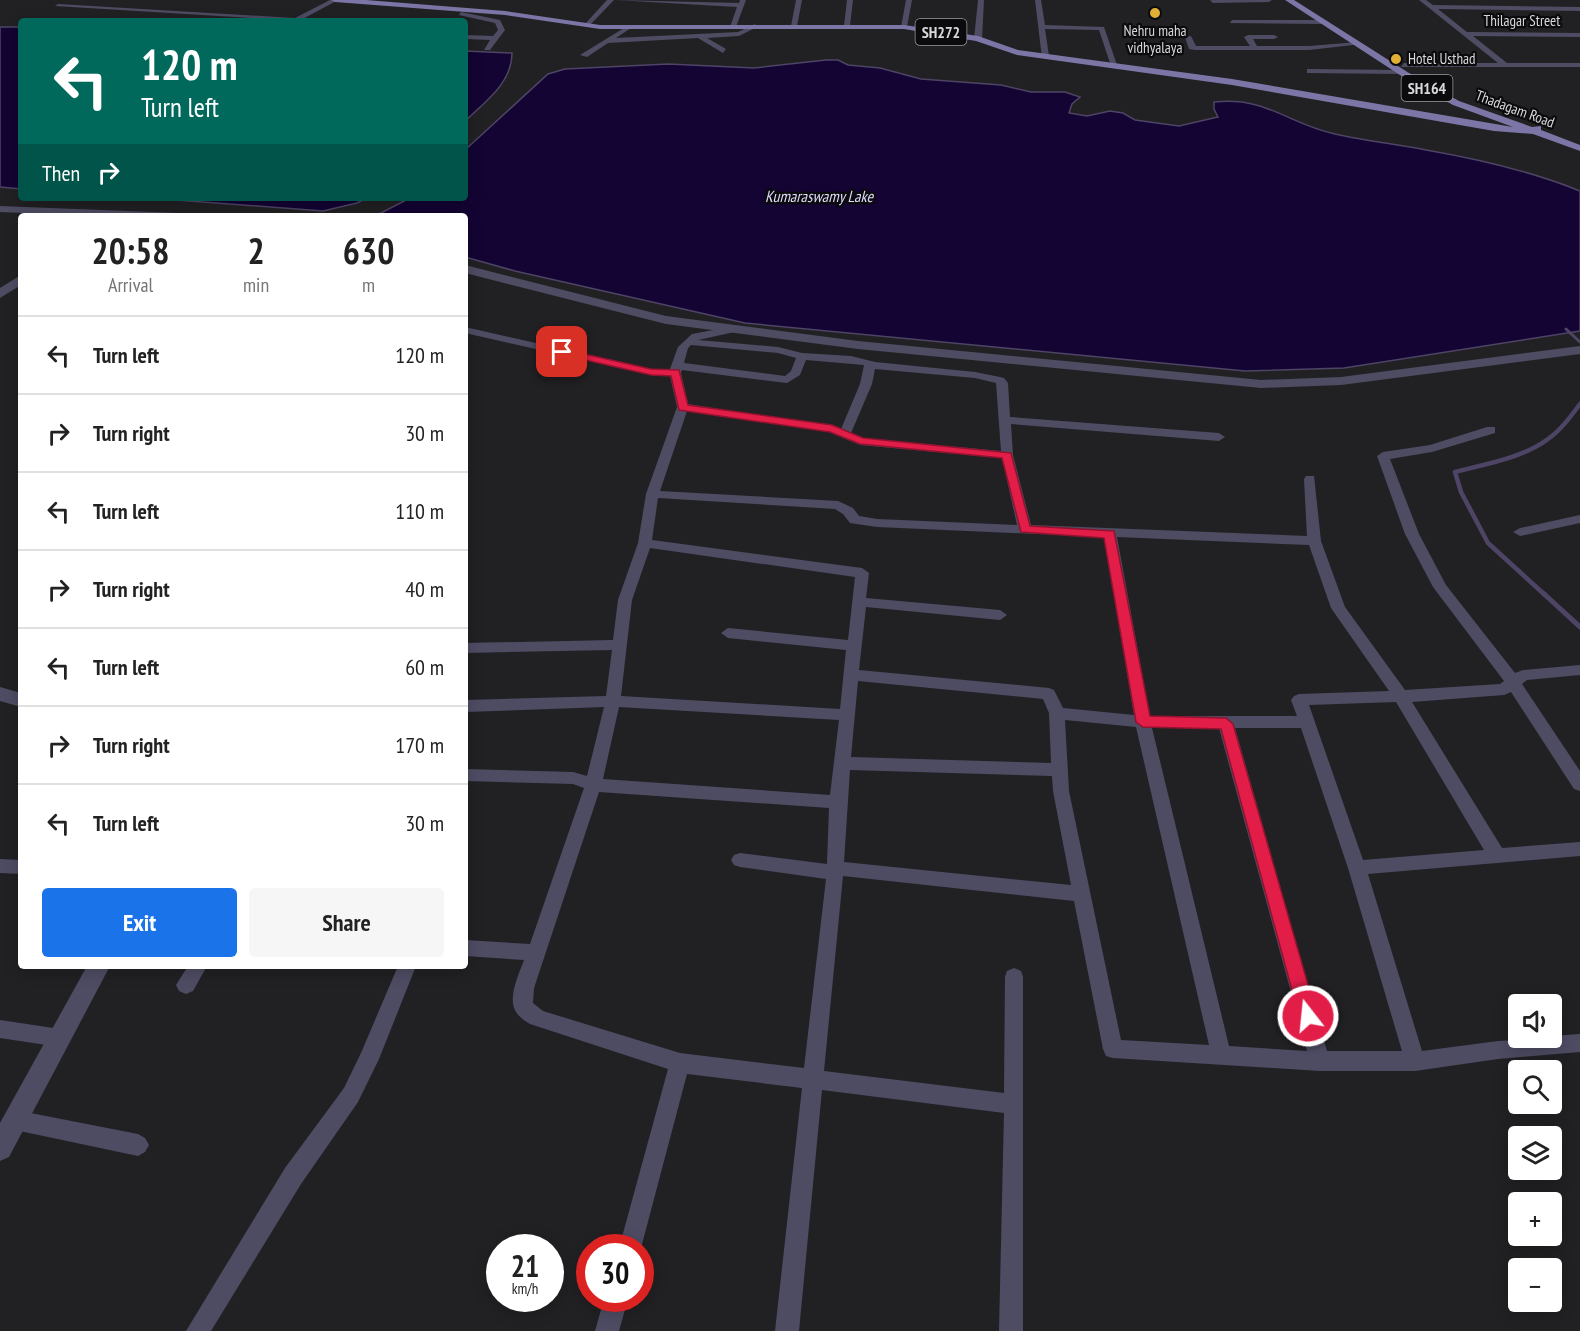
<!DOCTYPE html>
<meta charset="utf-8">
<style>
:root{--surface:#fff;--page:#f6f6f6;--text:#222;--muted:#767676;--line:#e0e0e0;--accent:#1a73e8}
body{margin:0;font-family:"PT Sans Narrow",sans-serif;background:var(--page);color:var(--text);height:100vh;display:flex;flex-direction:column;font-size:22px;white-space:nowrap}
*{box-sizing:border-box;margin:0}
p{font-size:20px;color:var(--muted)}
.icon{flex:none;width:33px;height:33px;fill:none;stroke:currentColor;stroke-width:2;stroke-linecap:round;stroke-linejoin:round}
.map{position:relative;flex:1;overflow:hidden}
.side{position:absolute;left:18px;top:213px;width:450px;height:756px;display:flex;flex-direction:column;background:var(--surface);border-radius:6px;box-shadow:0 3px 15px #0003}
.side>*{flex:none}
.top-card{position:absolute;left:18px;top:18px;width:450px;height:183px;border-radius:6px;box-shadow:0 3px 15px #0003;background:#00695c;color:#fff;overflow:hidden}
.buttons{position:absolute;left:1508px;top:994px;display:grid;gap:12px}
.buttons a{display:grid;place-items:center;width:54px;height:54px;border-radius:6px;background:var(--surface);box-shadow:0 3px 15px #0003;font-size:30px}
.speed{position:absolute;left:486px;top:1234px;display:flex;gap:12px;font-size:30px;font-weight:700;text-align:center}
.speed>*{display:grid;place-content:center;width:78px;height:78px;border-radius:50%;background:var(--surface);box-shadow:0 3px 15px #0003;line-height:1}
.speed small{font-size:15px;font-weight:400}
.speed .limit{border:9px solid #d22;background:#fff;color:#111}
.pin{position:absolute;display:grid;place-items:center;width:51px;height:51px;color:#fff;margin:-26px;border-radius:12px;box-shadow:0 3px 9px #0006}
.me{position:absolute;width:66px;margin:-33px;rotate:344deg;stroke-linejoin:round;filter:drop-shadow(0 0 4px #0008)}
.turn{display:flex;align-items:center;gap:21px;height:126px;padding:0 24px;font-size:27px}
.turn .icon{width:78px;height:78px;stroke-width:2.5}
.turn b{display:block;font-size:42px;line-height:51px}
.then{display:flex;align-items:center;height:57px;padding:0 24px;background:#0003;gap:12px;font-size:22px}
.eta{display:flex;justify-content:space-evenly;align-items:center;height:102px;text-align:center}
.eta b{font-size:36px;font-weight:800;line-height:42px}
.cta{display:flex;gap:12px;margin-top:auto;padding:12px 24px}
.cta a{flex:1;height:69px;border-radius:6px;background:var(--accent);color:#fff;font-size:24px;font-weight:800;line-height:69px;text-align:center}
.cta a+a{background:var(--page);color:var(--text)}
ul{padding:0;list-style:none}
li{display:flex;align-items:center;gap:18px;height:78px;padding:0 24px;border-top:2px solid var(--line)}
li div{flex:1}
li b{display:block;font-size:22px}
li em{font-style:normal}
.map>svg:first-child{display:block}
.water{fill:#130433;stroke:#4e4465;stroke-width:1.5}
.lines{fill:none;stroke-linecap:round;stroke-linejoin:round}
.stream-far2{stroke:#4e4465;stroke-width:3}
.stream-far1{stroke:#4e4465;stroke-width:4.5}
.stream{stroke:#4e4465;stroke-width:5}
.minor{fill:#4e4c63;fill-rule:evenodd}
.tertiary{fill:#4e4c63;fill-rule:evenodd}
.primary{fill:#7b76a6;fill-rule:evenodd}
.route{fill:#e11d48;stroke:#92132f;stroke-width:1.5}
.poi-dot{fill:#e1af34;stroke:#0b0a0c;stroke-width:2}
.labels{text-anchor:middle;stroke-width:4.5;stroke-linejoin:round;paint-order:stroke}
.far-street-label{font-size:15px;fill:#d8d8db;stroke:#0b0a0c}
.far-poi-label{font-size:15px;fill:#d8d8db;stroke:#0b0a0c}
.shield{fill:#0b0a0c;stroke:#9a9a9d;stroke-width:1.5}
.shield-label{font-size:16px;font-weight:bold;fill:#d8d8db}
.far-water-label{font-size:16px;font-style:italic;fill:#dedbfd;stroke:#0b0a0c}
</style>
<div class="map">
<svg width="1580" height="1331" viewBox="0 0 1580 1331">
<rect width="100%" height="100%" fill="#212124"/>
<path class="water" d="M0 27H21V189L0 187Z
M465 51 512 53C512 83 485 102 465 121Z
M826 60H838L848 65 880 68 921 79 1001 85 1031 92H1065L1080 97 1072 104 1069 113 1087 116 1110 111 1123 113 1135 120 1179 126 1218 117 1214 109V102C1266 96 1288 124 1335 134 1365 141 1396 144 1426 150 1478 159 1531 171 1580 191V331L1344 368 1245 371 745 323 515 271 465 257V216H375L410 198H465V150L548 74 565 69 668 64 754 68Z
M149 198H367L357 203 323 211Z"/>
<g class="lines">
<path class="stream-far2" d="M1566 329 1580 342"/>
<path class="stream-far1" d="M1545 595 1488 543 1461 492 1455 472C1485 464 1523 458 1548 439 1561 430 1571 416 1580 404"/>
<path class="stream" d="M1543 593 1580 627"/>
<path class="minor" d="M330 0H338L299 21 55 6 58 4 295 18Z
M607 0H614L589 26H585V24Z
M615 0 739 3 740 0H746L736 27 733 29 730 27 737 7Z
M796 0H802L797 26 794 28 791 26Z
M847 0H853L850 26 847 28 844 26Z
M906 0H912L907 27 904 29 901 27Z
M978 0H984L982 39 978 41 974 39Z
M1035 0H1041L1045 25 1104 27 1118 68 1111 66 1099 30 1045 29 1049 56 1042 58Z
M1210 0H1272L1269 2 1213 3Z
M1419 0H1426L1433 5 1580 7V11L1438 9 1467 32 1580 33V37L1473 36 1507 63H1580V67H1401L1404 63H1498Z
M461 12 500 20 505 30 490 50H484L490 40 465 39V35L493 36 498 30 495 23 459 15Z
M1232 20H1324L1327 22 1324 24 1230 23Z
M755 24 757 27 739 36 707 38 726 49 723 53 698 38 608 43 587 57 580 55 629 25 631 28 616 38 738 32Z
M1248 35H1274L1278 37 1274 39H1253L1257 46H1309L1358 42 1362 44 1309 50H1195L1189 49 1185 37 1191 36 1196 46H1250L1244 37Z
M1310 69 1401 70 1405 72 1401 74 1307 73V69Z
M735 326 739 327V331L698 340 778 347 802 353 851 356 875 362 975 372 1000 377 1004 378 1008 383 1010 417 1219 433 1225 437 1219 441 1011 424 1013 455 1031 525 1307 536 1304 479 1306 476H1314L1321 541 1345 607 1405 690 1500 684 1504 681 1433 587 1405 534 1377 456 1383 452 1430 445 1487 427H1495V433L1432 452 1390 459 1419 534 1446 585 1515 673 1523 670 1580 665V675L1527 680 1522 684 1580 771V791L1574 789 1511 692 1504 695 1412 702 1502 848 1580 842V856L1368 874 1422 1051 1498 1041 1551 1038V1036L1580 1034V1052L1498 1059 1415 1071H1320L1113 1058 1106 1056 1103 1049 1074 901 843 876 824 1071 1004 1093 1005 977 1007 971 1014 968 1021 971 1023 977V1331H999L1004 1113 822 1090 799 1331H775L802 1088 687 1074 641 1248H619L668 1069 530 1024C525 1021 519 1017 516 1012 507 998 519 974 524 960L465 956V940L530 944 584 788 573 784 465 781V769L573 772 587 776 604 707 465 712V700L606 696 612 650 465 653V643L613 640 618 600 638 543 646 494 677 407 670 376 651 375 465 333V327L651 369H670L678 347 692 334ZM691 345 778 353 796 358 791 371 785 376 684 363 688 348ZM806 360 864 365 860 384 841 429 688 404 681 373 682 370 787 383 800 375ZM875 369 975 378 996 383 1001 451 862 438 851 433 872 384ZM687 411 829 432 860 445 1002 458 1017 525 877 519 859 516 853 508 838 501 660 491ZM658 498 835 509 843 514 850 523 877 527 1104 537 1134 715 1063 708 1054 690 1049 688 859 670 866 607 1000 620 1007 615 1000 610 866 598 869 573 862 568 652 540ZM1117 537 1309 545 1331 608 1389 691 1299 694 1294 696 1291 700 1297 716H1150ZM650 548 855 577 848 640 728 628 721 633 728 638 846 650 840 709 621 696 632 600ZM858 681 1043 699 1049 713 1051 763 851 757ZM1396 702 1484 850 1363 860 1309 705ZM619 707 839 720 830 795 603 779ZM1065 720 1136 727 1209 1045 1121 1040 1069 791ZM1152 728H1219L1307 1051 1229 1046ZM1235 728H1301L1348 868 1402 1051H1327ZM850 770 1052 776 1053 791 1071 885 844 862ZM599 792 829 808 827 864 740 853 734 855 731 860 734 865 740 867 826 879 804 1068 680 1053 543 1011 533 1003 534 988Z
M1580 515V523L1520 536 1513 532 1520 528Z
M0 859 21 860V874L0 873Z
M188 966H207L193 991 186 994 179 991 176 985Z
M398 966H416L379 1059 358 1102 301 1184 211 1331H186L285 1168 344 1088 361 1053Z
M0 1020 60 1029 67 1031 70 1038 67 1045 60 1047 0 1038Z
M15 1110 138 1134 145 1138 149 1145 145 1152 138 1156 15 1130 8 1127 5 1120 8 1113Z
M604 1299H628L619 1331H595Z"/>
<path class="tertiary" d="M0 206 178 213 184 216H93L0 212Z
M465 265 666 316 858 341 1261 380 1341 377 1580 346V354L1341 385 1261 388 858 349 666 324 465 273Z
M21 275V285L0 298V288Z
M0 687 21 693V707L0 701Z
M87 966H110L9 1157 0 1161V1123Z"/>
<path class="primary" d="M331 0H366L505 11 600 25H904L978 36 1018 50 1232 79 1513 127 1453 105 1403 77 1285 0H1294L1409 73 1459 101 1532 127 1541 126V130L1580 145V151L1533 134 1494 131 1232 85 1017 55 976 41 904 29H600L505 15 335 2Z"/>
</g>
<path class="route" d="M562 349 651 369 679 370 688 405 832 425 863 438 1011 453 1030 526 1114 531 1150 716 1226 718 1233 724 1317 1016 1314 1022 1308 1024 1302 1022 1299 1016 1221 729 1143 727 1136 722 1104 538 1021 532 1002 458 860 444 830 432 679 410 671 376 651 375 559 354V350Z"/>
<g class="poi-dot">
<circle cx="1155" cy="13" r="6"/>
<circle cx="1396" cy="59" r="6"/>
</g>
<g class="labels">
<g class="far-street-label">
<text x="1522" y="26">Thilagar Street</text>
<text transform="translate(1515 109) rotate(20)" y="5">Thadagam Road</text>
</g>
<g class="far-poi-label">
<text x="1155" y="36">Nehru maha<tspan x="1155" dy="17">vidhyalaya</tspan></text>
<text x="1408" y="64" text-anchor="start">Hotel Usthad</text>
</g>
<g class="shield">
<rect x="915.5" y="19" width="51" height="26" rx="4.5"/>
<rect x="1401.5" y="75" width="51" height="26" rx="4.5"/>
</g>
<g class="shield-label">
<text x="941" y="38">SH272</text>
<text x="1427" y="94">SH164</text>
</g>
<g class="far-water-label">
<text x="819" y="202">Kumaraswamy Lake</text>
</g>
</g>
</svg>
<div class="buttons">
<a><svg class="icon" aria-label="sound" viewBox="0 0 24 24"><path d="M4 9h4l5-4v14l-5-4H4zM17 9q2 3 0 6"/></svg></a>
<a><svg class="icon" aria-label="search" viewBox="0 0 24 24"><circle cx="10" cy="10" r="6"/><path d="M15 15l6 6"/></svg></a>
<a><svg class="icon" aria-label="layers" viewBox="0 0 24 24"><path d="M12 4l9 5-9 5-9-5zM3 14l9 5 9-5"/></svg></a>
<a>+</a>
<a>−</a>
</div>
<div class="speed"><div>21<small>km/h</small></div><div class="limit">30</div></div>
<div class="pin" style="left:562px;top:352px;background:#d93025"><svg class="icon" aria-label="arrive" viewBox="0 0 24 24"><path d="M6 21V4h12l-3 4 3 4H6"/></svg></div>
<svg class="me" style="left:1308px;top:1016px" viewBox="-20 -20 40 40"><circle r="17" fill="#e11d48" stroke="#fff" stroke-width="3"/><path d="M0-11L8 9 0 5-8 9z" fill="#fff"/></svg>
<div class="top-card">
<div class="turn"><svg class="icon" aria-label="left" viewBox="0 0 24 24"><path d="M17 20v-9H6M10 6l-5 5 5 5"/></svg><div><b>120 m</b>Turn left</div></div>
<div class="then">Then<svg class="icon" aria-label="right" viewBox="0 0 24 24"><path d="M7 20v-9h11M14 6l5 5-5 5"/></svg></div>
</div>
<section class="side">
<div class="eta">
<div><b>20:58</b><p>Arrival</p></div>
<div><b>2</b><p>min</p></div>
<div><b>630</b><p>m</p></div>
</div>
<ul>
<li><svg class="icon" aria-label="left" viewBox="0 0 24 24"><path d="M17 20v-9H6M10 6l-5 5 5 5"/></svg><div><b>Turn left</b></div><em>120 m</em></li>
<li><svg class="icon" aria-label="right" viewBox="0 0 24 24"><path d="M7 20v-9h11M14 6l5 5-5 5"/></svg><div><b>Turn right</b></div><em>30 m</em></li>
<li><svg class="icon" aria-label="left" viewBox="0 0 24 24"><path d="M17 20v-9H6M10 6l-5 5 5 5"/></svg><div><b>Turn left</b></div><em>110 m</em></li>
<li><svg class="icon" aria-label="right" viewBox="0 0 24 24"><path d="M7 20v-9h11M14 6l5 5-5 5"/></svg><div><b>Turn right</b></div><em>40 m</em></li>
<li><svg class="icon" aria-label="left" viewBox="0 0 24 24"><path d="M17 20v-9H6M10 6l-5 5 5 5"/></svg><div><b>Turn left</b></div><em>60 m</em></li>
<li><svg class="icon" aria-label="right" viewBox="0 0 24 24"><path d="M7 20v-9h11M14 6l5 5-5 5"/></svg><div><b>Turn right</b></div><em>170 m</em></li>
<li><svg class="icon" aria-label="left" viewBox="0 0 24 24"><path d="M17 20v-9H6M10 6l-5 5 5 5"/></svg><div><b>Turn left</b></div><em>30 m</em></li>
</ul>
<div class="cta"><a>Exit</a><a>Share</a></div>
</section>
</div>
